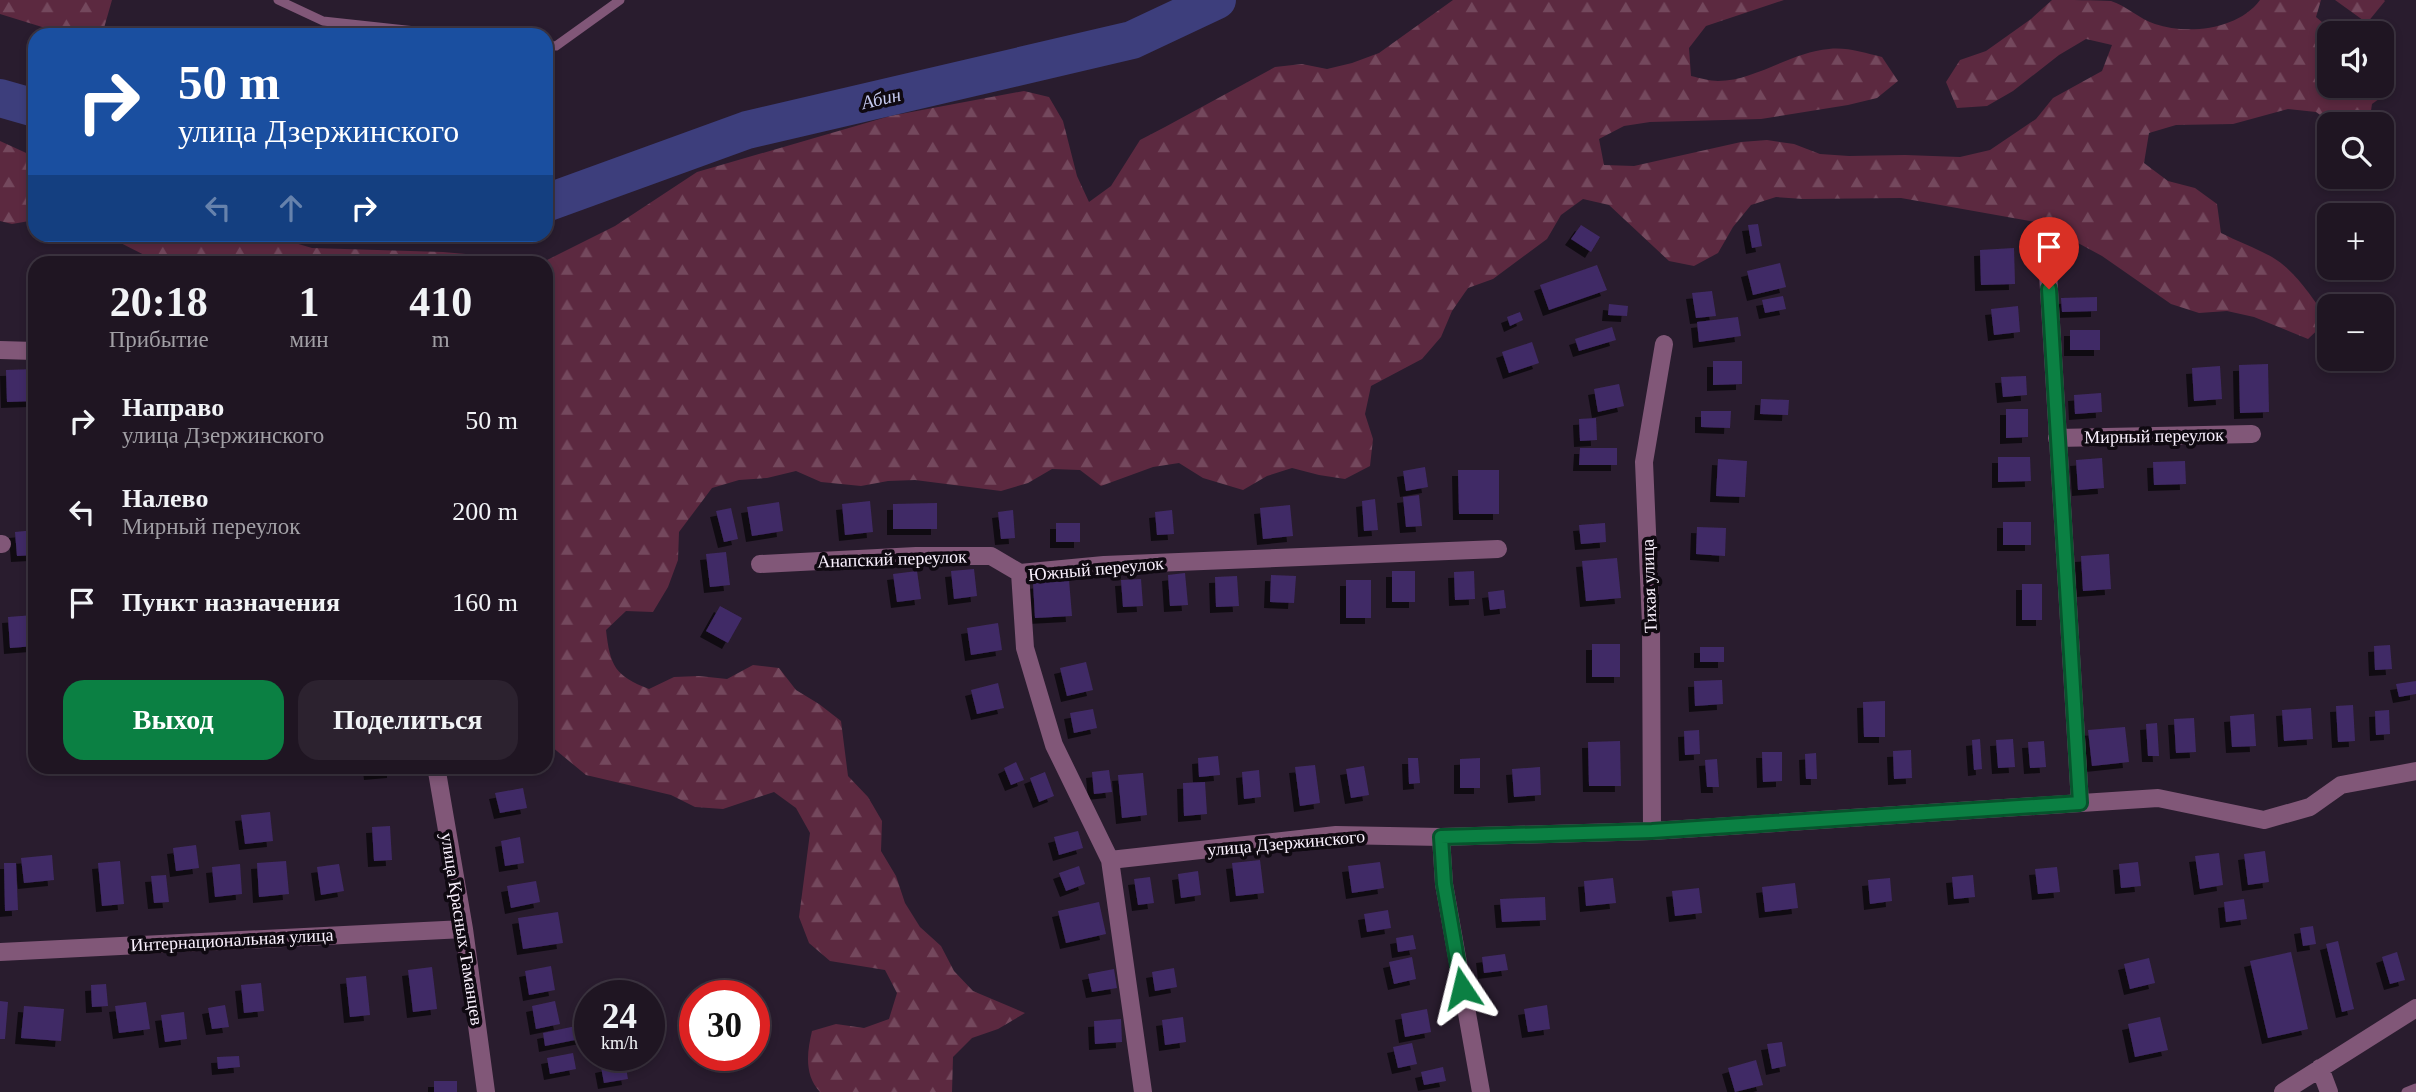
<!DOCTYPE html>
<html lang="ru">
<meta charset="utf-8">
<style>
:root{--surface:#1f1522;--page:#2c222f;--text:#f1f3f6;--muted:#a19fa5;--line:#3c3440;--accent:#0b8043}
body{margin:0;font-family:"Times New Roman",serif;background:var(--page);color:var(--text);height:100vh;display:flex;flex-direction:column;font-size:26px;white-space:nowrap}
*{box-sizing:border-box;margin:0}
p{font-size:23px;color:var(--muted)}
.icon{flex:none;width:38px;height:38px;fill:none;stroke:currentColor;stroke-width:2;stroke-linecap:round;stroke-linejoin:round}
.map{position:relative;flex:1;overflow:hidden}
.sheet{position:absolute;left:28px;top:256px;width:525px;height:518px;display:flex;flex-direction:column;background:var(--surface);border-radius:21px;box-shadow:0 4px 10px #0003,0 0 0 2px var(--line)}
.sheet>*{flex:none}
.banner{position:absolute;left:28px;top:28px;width:525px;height:214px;border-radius:21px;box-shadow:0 4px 10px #0003,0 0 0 2px var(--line);background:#1a4fa0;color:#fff;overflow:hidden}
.buttons{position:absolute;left:2317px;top:21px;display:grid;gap:14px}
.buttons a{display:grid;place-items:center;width:77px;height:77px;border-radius:14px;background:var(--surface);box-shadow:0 4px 10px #0003,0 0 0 2px var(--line);font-size:35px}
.speed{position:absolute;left:574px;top:980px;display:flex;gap:14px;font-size:35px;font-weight:700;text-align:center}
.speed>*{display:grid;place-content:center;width:91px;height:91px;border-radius:50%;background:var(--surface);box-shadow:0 4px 10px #0003,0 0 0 2px var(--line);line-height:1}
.speed small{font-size:18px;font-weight:400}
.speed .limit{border:10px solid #d22;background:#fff;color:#111}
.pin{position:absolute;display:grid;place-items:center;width:60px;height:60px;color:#fff;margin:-72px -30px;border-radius:50% 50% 50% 0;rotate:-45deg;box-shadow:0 0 7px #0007}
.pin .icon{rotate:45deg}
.me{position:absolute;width:77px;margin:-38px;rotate:350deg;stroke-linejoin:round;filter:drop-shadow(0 0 5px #0008)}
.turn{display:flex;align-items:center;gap:24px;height:147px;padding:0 35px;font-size:32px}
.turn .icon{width:91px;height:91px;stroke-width:2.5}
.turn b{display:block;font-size:49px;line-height:60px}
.lanes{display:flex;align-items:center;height:66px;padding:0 35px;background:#0003;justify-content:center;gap:35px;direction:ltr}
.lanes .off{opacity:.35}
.eta{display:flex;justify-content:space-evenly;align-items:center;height:119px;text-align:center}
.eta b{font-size:42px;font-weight:700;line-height:49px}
.primary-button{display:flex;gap:14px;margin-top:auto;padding:14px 35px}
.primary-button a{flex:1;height:80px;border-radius:21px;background:var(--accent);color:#fff;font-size:28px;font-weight:700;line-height:80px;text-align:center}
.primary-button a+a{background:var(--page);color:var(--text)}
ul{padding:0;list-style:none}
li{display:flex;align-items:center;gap:21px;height:91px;padding:0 35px}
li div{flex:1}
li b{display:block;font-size:26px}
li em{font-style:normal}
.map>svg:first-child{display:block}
.forest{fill:url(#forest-firs)}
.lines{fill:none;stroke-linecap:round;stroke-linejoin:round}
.river{stroke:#3d3e7c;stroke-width:38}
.building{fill:#412a66;filter:url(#shadow)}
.service{stroke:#815778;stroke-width:9}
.minor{stroke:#815778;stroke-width:18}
.route-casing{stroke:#07532c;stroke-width:18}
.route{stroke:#0b8043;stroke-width:12}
.labels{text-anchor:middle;stroke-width:7;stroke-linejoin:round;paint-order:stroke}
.street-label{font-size:18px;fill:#faf1fe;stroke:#0f0911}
.water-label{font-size:19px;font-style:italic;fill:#c6caf0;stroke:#0f0911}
</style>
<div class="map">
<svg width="2416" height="1092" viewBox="0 0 2416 1092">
<defs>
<pattern id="forest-firs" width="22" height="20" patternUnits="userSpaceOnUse" patternTransform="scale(1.75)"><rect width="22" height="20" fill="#5c2940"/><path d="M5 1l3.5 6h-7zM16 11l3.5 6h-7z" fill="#74485d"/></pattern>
<filter id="shadow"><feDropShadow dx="-6" dy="6" stdDeviation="0" flood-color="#0009"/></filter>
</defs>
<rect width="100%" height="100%" fill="#291c2e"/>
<path class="forest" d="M0 0H112L102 35H68L0 14Z
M1453 0H1784L1706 26 1689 48 1691 76C1700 78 1710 81 1718 81 1755 81 1791 52 1829 49 1847 47 1865 53 1882 57L1898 81 1877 98 1848 105 1761 119 1650 122 1624 126 1599 139 1604 165 1634 166 1741 142 1767 140 1794 144 1820 154 1849 156 1905 155 1960 157 1990 150 2036 119 2053 98 2102 71 2112 45 2086 39 2059 55 2013 91 1987 106 1957 108 1946 82 1960 60 1986 51 2031 19 2052 0C2068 0 2096 0 2111 1 2127 6 2139 19 2155 24 2187 35 2238 30 2260 0H2321L2316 17 2335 33H2329V86H2382V56L2389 62 2394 88 2372 104 2369 124H2333L2316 112 2288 109 2233 124 2176 125 2149 133 2144 163 2168 181 2195 188 2217 204 2221 233C2237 241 2256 248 2272 257 2296 271 2313 299 2328 320L2308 339 2254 317 2227 311 2199 313 2171 304 2102 256 2041 223 1901 198 1803 199 1776 197 1751 205 1733 227 1718 253 1694 266 1669 261 1609 205 1583 199 1561 215 1547 239 1493 279 1468 288 1452 311 1441 337 1422 359 1371 386 1365 414 1373 439 1370 466 1345 479 1319 475 1292 468 1267 476 1243 490 1203 478 1179 463 1153 467 1101 486 1080 470 1052 469 1028 483 1001 491 915 480 888 481 861 486 821 482 796 471 767 478 739 480 712 488 679 532 678 560 668 587 653 612 626 611 606 630C610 666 615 676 649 689L674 677 699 676 727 679 753 665 779 668 796 690 819 704 841 721 848 776 868 797 882 821 881 851 896 876 905 903 920 927 941 946 954 971 973 991 1025 1013 998 1029 972 1038 953 1057 952 1092H820C804 1075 807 1052 812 1031L836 1024 864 1028 889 1019 897 993 885 970 830 961 809 943 799 917 810 833 796 808 774 792 723 809 695 807 671 795 586 775 546 742V262H158L105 235H268L312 248 443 252 545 261 615 226 697 172 890 116 1024 91 1049 97 1063 121 1077 176 1089 202 1111 186 1140 140 1165 127 1275 67 1302 64 1327 69 1352 63 1379 53Z
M2335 0H2384L2385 1 2367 23Z
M0 141 35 157V220L12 224 0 221Z"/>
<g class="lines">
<path class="river" d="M0 98 35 108
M546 203 747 130 1132 40 1217 0"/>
</g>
<path class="building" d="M1758 224 1762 246 1752 248 1748 225Z
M1581 225 1600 237 1591 252 1571 239Z
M2014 248 2015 284 1981 285 1980 250Z
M1780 263 1786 287 1753 295 1747 271Z
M1597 265 1607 290 1549 310 1540 285Z
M1712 291 1716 316 1696 318 1692 293Z
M1783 296 1786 309 1765 313 1762 300Z
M2097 297V311L2062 312 2061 298Z
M1609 304 1628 306 1627 316 1608 315Z
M2018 306 2020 332 1994 335 1991 309Z
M1520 312 1523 320 1510 326 1507 317Z
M1738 317 1741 336 1699 342 1697 322Z
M1612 327 1616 340 1579 351 1575 339Z
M2070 330H2100V350H2070Z
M1532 342 1539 363 1509 373 1502 352Z
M1713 361H1742V384L1713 385Z
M2268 364 2269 412 2240 413 2239 365Z
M2220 366 2222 399 2194 401 2192 368Z
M35 369V401L7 402 6 370Z
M2026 376 2027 395 2003 397 2001 377Z
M1619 384 1624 406 1598 412 1594 389Z
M2101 393 2102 412 2075 414 2074 395Z
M1761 399 1789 400 1788 415 1760 414Z
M2006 409H2028V437L2006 438Z
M1701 411H1731L1730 428 1701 427Z
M1596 418 1597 440 1580 441 1579 419Z
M1580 448H1617V465H1579Z
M1998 457H2030L2031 481 1998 482Z
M2102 458 2104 488 2078 490 2076 460Z
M1718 459 1747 461 1745 497 1716 496Z
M2185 461 2186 484 2154 485 2153 462Z
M1425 467 1428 487 1406 491 1403 471Z
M1458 470H1499V514H1459Z
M1419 495 1422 526 1406 527 1403 497Z
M1375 499 1378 530 1364 531 1362 501Z
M870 501 873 532 845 535 842 504Z
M779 502 783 531 752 536 747 507Z
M937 503V529H893V504Z
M1290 505 1293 536 1263 539 1260 508Z
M731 508 738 539 724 542 716 511Z
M1013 510 1015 538 1001 539 998 512Z
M1172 510 1174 534 1157 535 1155 512Z
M2003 522H2031V545H2003Z
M1056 523H1080V542H1056Z
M1605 523 1606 542 1581 544 1579 525Z
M1697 527 1726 528 1725 556 1696 554Z
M35 530V555L17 556 15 532Z
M726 552 730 585 710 587 706 554Z
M2109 554 2111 589 2083 591 2081 556Z
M1617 558 1621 598 1586 601 1582 561Z
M974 569 977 596 954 599 951 571Z
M917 571 921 599 897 602 893 574Z
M1392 571H1415V602H1392Z
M1474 571 1475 599 1455 600 1454 572Z
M1185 573 1188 605 1170 606 1168 575Z
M1271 575 1296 576 1294 603 1270 602Z
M1237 576 1239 606 1216 607 1215 577Z
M1141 579 1143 606 1123 607 1121 580Z
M1069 580 1072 616 1035 618 1033 583Z
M1346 580H1371V618H1346Z
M2022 584H2042V620H2022Z
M1504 590 1506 608 1490 610 1488 592Z
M720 606 742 618 728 643 706 631Z
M34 615 35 646 10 648 8 617Z
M998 623 1002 650 971 655 967 628Z
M1592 644H1620V677H1592Z
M2390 645 2392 669 2375 670 2374 646Z
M1700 647H1724V662H1700Z
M1086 662 1093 690 1067 696 1060 668Z
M1722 680 1723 704 1695 706 1694 681Z
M2416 681V694L2399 697 2396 684Z
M998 683 1004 708 977 714 971 690Z
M1885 701V737H1864L1863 702Z
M2353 705 2355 741 2338 742 2336 706Z
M2311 708 2313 739 2284 741 2282 710Z
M1093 709 1097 728 1074 733 1070 713Z
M2389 710 2390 734 2376 735 2375 711Z
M2254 714 2256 746 2232 747 2230 716Z
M2194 718 2196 752 2176 753 2174 719Z
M2157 723 2159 756H2148L2146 724Z
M2125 727 2129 762 2092 766 2088 730Z
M1699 730 1700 754 1685 755 1684 731Z
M1980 739 1982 769 1974 770 1972 740Z
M2013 739 2015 767 1998 768 1996 740Z
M1620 741 1621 786H1589L1588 742Z
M2044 741 2046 767 2030 768 2028 742Z
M1911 750 1912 778 1894 779 1893 751Z
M1762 752H1782V781L1763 782Z
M1816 753 1817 779H1806L1805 754Z
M1218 756 1220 775 1199 777 1198 758Z
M1408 758H1418L1420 783 1409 784Z
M1480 758V788H1460V759Z
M1717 759 1719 787H1707L1705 760Z
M1016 762 1024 780 1011 785 1004 768Z
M1315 765 1320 803 1300 806 1295 767Z
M369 766H393V772L370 774Z
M1364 766 1369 795 1351 798 1346 769Z
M1540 767 1541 795 1514 797 1512 769Z
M1109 770 1112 792 1094 794 1092 772Z
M1259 770 1261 797 1244 799 1242 772Z
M1045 772 1054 796 1039 802 1030 778Z
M1143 773 1147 815 1122 818 1118 775Z
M1205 782 1207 814 1184 816 1183 783Z
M523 788 527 808 500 813 495 793Z
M270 812 273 841 245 844 241 815Z
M390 826 392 860 374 861 372 827Z
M1078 831 1083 848 1059 855 1054 837Z
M520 837 524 863 505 866 501 841Z
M196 845 199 868 176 871 173 848Z
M2265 851 2269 882 2248 885 2244 854Z
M2219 853 2223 885 2200 889 2195 856Z
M52 855 54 880 24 883 21 858Z
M1260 860 1264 893 1236 896 1232 863Z
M120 861 124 904 102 906 98 863Z
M286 861 289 894 259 897 257 863Z
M1380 862 1384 888 1352 893 1348 866Z
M2138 862 2141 886 2121 888 2119 864Z
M4 863H16L18 910 5 911Z
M240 864 242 894 215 897 212 867Z
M339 864 344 891 321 895 317 867Z
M1079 866 1085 884 1066 891 1059 873Z
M2057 867 2060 892 2038 894 2035 869Z
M1198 871 1201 895 1181 898 1178 874Z
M166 875 169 902 154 903 151 876Z
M1973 875 1975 897 1954 899 1952 877Z
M1150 877 1154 903 1138 905 1134 879Z
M1613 878 1616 903 1586 906 1584 881Z
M1890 878 1892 901 1870 904 1868 880Z
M536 881 540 902 511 908 507 886Z
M1795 883 1798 908 1765 912 1762 887Z
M1699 888 1702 913 1675 916 1672 891Z
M1545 897 1546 920 1502 922 1500 899Z
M2244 899 2247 919 2226 922 2224 902Z
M1099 902 1106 934 1066 943 1058 911Z
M1388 910 1391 928 1367 932 1364 914Z
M558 912 563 943 523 949 518 918Z
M2313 926 2316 944 2303 946 2300 928Z
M1413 935 1416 949 1398 952 1396 938Z
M2338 941 2354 1009 2342 1012 2326 944Z
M2291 952 2308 1029 2268 1038 2250 961Z
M2397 952 2405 980 2390 984 2382 957Z
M1505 954 1508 970 1484 973 1482 957Z
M1412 957 1416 979 1394 984 1389 962Z
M2149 958 2155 983 2130 989 2124 964Z
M551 966 555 990 529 995 525 971Z
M432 967 437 1009 413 1012 408 970Z
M1174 968 1177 987 1155 991 1152 972Z
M1114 969 1117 988 1092 992 1088 974Z
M366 976 370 1015 350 1017 346 978Z
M261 983 264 1011 244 1013 241 985Z
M106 984 108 1006 92 1007 91 985Z
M0 1001 8 1002 5 1039H0Z
M555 1001 560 1024 536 1029 532 1006Z
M146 1002 150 1029 119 1033 115 1006Z
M225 1005 229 1027 212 1029 208 1008Z
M1547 1005 1550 1029 1528 1032 1524 1009Z
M24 1006 64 1009 61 1041 21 1038Z
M1427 1009 1431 1032 1405 1037 1401 1014Z
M184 1012 187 1039 165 1042 161 1015Z
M1183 1017 1186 1042 1165 1045 1162 1020Z
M2160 1017 2168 1050 2135 1057 2128 1024Z
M1121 1019 1122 1042 1095 1044 1094 1021Z
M590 1023V1037L545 1046 543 1033Z
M1782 1042 1786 1066 1772 1069 1767 1044Z
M1412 1043 1417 1064 1398 1068 1393 1047Z
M573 1053 576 1069 550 1074 547 1058Z
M239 1056 240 1067 218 1069 217 1057Z
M1756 1060 1763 1085 1735 1092 1728 1068Z
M625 1062 628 1079 604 1083 601 1067Z
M1443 1067 1446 1081 1424 1085 1421 1072Z
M434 1081H457V1092H434Z"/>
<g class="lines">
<path class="service" d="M278 0 323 21 452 35
M546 45 556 46 620 0
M2406 1092 2416 1088"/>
<path class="minor" d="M2046 240 2080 803
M0 350 35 351
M2057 438 2252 434
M0 544H2
M760 564 916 556H991L1020 573
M1020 573 1025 648 1054 745 1110 860 1143 1092
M1020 573 1104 565 1498 549
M436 766 464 929 486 1092
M1652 831 1651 624 1644 462 1664 344
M1441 837 1444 884 1481 1092
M1110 860 1336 835 1441 837 1652 831 2158 798 2264 820 2310 807 2341 785 2416 771
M0 952 464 929
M2320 1068 2329 1092
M2283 1092 2416 1008"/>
</g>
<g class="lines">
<defs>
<path id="route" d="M1462 988 1444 884 1441 837 1652 831 2080 803 2049 289"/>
</defs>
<use href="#route" class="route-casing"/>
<use href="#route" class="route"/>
</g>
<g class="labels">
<g class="street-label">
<text transform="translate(2154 436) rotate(-1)" y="6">Мирный переулок</text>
<text transform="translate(892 559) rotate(-2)" y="6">Анапский переулок</text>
<text transform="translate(1096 569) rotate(-5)" y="6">Южный переулок</text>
<text transform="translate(1649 586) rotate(-92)" y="6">Тихая улица</text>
<text transform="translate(1286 843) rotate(-5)" y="6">улица Дзержинского</text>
<text transform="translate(462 929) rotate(81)" y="6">улица Красных Таманцев</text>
<text transform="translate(232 940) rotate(-3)" y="6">Интернациональная улица</text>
</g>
<g class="water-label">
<text transform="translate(881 98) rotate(-13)" y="7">Абин</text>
</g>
</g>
</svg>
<div class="buttons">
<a><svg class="icon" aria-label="sound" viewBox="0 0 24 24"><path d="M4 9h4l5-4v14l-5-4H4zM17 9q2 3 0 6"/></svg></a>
<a><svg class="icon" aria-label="search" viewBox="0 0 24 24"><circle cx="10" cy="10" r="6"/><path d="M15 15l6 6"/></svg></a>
<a>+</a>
<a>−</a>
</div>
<div class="speed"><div>24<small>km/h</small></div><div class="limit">30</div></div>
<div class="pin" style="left:2049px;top:289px;background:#d93025"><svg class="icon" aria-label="arrive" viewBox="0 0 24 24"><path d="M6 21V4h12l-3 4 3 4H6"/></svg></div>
<svg class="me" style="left:1462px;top:988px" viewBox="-20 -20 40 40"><path d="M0-17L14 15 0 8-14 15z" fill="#0b8043" stroke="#fff" stroke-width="4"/></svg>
<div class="banner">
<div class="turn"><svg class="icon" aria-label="right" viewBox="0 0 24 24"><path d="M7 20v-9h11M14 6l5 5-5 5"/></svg><div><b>50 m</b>улица Дзержинского</div></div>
<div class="lanes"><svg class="icon off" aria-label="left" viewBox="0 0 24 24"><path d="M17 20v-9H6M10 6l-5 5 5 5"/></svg><svg class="icon off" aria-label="ahead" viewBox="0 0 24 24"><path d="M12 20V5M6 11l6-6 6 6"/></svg><svg class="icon" aria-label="right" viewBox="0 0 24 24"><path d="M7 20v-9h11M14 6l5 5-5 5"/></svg></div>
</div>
<section class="sheet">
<div class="eta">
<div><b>20:18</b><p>Прибытие</p></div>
<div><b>1</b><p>мин</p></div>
<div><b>410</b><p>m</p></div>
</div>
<ul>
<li><svg class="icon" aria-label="right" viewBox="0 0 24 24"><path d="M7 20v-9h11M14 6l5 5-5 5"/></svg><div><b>Направо</b><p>улица Дзержинского</p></div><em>50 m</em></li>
<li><svg class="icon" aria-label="left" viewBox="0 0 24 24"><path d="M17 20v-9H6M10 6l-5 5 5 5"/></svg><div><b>Налево</b><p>Мирный переулок</p></div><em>200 m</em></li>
<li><svg class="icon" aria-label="arrive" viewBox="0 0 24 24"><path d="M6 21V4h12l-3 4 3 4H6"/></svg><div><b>Пункт назначения</b></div><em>160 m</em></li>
</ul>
<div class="primary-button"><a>Выход</a><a>Поделиться</a></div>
</section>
</div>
